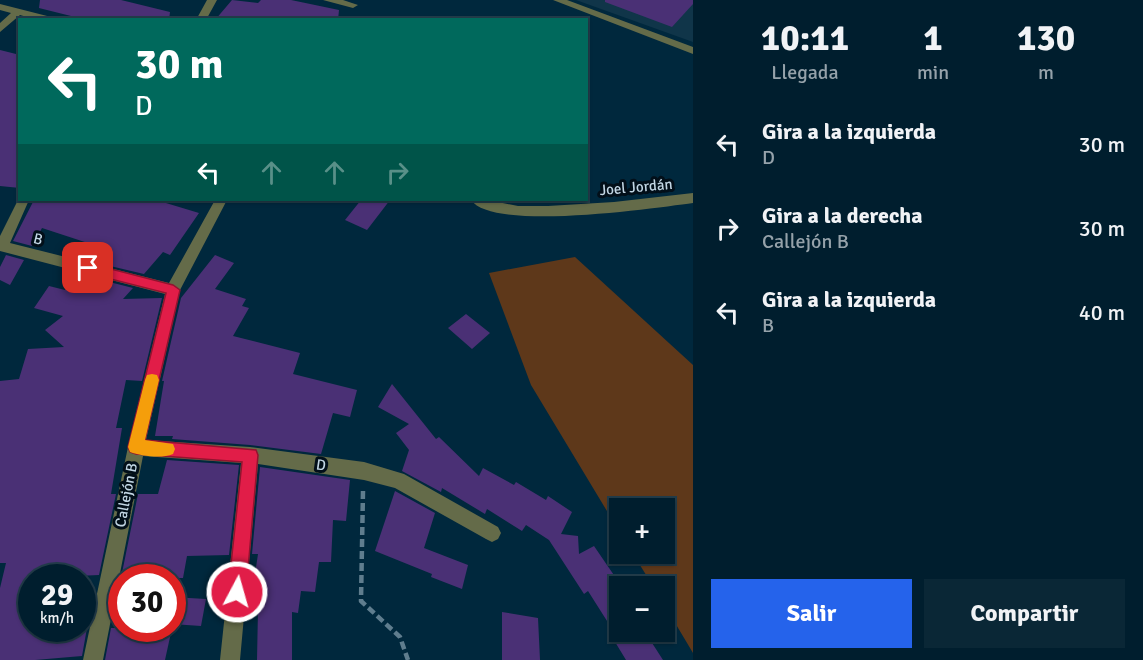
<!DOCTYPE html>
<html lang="es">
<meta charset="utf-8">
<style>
:root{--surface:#001e2e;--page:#0a2736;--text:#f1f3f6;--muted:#95a2aa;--line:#223c4a;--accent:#2563eb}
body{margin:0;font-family:Signika,sans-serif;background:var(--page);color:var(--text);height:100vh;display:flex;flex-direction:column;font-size:22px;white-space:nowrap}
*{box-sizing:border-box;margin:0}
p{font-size:20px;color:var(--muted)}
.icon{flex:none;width:33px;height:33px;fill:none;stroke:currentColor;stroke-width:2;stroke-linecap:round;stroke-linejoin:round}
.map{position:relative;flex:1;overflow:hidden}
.sheet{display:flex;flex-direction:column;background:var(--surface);width:450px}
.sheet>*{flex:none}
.guide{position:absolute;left:18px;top:18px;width:570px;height:183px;border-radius:0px;box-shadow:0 2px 4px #0004,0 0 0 2px var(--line);background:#00695c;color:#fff;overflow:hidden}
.fabs{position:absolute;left:609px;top:498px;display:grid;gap:12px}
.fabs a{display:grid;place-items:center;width:66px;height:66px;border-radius:0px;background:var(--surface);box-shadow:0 2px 4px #0004,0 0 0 2px var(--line);font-size:30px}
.speed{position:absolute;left:18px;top:564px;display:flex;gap:12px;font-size:30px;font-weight:700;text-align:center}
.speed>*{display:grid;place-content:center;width:78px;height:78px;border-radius:50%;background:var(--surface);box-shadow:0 2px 4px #0004,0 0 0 2px var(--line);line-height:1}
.speed small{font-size:15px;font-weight:400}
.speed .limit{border:9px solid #d22;background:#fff;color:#111}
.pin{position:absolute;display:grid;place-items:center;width:51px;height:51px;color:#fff;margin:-26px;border-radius:12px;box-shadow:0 3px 9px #0006}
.me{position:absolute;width:66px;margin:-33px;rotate:6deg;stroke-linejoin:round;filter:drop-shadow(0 0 4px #0008)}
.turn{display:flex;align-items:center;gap:21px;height:126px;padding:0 18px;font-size:27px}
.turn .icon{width:78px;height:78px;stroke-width:2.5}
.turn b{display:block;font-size:42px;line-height:51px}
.lanes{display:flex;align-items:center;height:57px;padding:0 18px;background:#0003;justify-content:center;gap:30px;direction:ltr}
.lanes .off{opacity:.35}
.eta{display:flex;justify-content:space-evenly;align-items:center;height:102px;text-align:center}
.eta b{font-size:36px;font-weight:800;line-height:42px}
.primary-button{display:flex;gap:12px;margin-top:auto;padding:12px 18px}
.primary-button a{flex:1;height:69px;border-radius:0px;background:var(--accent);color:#fff;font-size:24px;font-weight:800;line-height:69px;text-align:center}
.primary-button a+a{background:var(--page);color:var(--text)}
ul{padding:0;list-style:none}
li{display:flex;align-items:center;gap:18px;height:84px;padding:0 18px}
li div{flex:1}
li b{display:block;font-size:22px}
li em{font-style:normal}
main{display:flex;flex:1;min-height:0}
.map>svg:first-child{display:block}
.built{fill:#103549}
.green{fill:#5e381a}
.building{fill:#4a3075}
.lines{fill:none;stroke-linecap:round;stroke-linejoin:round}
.path{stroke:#5f7d8e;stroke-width:4.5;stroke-dasharray:8 4;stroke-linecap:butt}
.minor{fill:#646b49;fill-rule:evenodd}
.route{fill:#e11d48;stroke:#92132f;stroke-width:1.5}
.slow{fill:#f59e0b}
.labels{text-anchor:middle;stroke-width:6;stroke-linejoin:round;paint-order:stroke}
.street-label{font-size:15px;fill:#c2d6e4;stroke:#020f19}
</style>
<main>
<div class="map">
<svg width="693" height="660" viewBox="0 0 693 660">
<rect width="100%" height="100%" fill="#00283d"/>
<path class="built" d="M576 0H693V42Z"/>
<path class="green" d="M575 257 693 365V653L665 606 664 586H653L633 554H664V508H620L619 531 531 385 489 273Z"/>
<path class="building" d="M40 0H121L170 12 169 20H87L39 8Z
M232 0 258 3 261 0H291L339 10 338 20H215Z
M605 0H693V4L672 27 605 2Z
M0 50 20 55V188L0 186Z
M34 200H156L199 213 170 255 163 252 144 274 89 261 100 247 42 228 32 246 13 241Z
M361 200H390L367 230 345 220Z
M6 255 24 260 10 285 0 280V267Z
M215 255 234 263 215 289 246 299 242 306 249 308 233 336 300 353 293 374 357 390 350 417 333 413 321 454 250 445 172 439 173 436H155L164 381H162L181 298Z
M78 274 133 288 123 299 162 298 142 381 126 380 116 428H122L111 494H116L99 575 32 578V628H87L82 656 35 660H0V588L6 563H0V381L19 379 28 349 64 347 45 330 63 316 34 308 49 286 65 290Z
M466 314 490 333 472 349 448 328Z
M392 384 436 439 439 437 479 476 483 468 514 485 516 482 546 500 548 496 572 512 561 534 578 536 579 554 594 546 620 584V632H645L663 660H626L609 632H614L588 591 584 594 549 540 526 525 522 531 487 509 485 514 442 488 441 492 402 471 409 450 396 433 409 424 378 407Z
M167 460 239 465 229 555 187 556 183 578H127L128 572 122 573 138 494H158Z
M260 467 350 480 346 521 333 520 331 562H319L315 592 301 591 298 613 292 612V660H257L258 609 250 608 258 554H252Z
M395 491 435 513 424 548 468 565 462 589 431 577 432 574 375 551Z
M172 597 206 599 201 626 172 624Z
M502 612 538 618 540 660H502Z
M111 628H172L165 660H105Z"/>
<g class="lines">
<path class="path" d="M363 491 361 601 400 637 408 660"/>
<path class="minor" d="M207 0H217L206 20H196Z
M323 0H343L358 5 353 8Z
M553 0H567L693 47V54Z
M0 4 55 18 56 20H37L20 15 0 32V23L11 13 0 10Z
M693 193V203C655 208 493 232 471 200H488L518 206H548L614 202Z
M20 196V200H29L10 243 169 283 215 200H227L180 290 146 440 250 447 364 462 404 474 498 527 501 533 498 539 492 542 486 539 395 488 364 480 258 464 240 660H220L241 463 143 456 103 660H83L128 447 165 294 0 251V236Z"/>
</g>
<path class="route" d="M88 263 173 285 180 290 145 440 256 450 258 455 246 592 243 598 237 600 231 598 228 592 242 462 136 454 130 452 128 447 166 293 83 272 81 268Z"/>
<path class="slow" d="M152 374 157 375 159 380 145 440 173 444 175 449 173 454C162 459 141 456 130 452L128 447 145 380 147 375Z"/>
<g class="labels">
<g class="street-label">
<text transform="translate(636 187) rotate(-5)" y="5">Joel Jordán</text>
<text transform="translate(38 239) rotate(14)" y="5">B</text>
<text transform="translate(321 465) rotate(8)" y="5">D</text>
<text transform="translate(126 495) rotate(-79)" y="5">Callejón B</text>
</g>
</g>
</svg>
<div class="fabs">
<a>+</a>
<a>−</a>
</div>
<div class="speed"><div>29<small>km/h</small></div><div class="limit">30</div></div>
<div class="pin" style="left:88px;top:268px;background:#d93025"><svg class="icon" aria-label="arrive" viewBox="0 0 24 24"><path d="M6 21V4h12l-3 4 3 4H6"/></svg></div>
<svg class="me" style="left:237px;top:592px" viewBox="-20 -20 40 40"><circle r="17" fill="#e11d48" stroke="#fff" stroke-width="3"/><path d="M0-11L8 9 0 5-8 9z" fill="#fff"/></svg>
<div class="guide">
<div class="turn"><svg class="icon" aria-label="left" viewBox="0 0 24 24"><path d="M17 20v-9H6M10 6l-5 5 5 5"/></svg><div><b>30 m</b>D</div></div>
<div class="lanes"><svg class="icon" aria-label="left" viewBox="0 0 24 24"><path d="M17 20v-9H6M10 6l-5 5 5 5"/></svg><svg class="icon off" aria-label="ahead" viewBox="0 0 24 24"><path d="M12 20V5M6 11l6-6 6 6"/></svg><svg class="icon off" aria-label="ahead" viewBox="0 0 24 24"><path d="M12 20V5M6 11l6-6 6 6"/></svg><svg class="icon off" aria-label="right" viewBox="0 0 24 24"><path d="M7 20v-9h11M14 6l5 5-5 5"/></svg></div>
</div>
</div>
<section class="sheet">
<div class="eta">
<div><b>10:11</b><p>Llegada</p></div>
<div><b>1</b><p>min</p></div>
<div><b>130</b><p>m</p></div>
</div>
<ul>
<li><svg class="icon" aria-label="left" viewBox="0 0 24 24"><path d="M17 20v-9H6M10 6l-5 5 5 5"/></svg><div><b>Gira a la izquierda</b><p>D</p></div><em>30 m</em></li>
<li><svg class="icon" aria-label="right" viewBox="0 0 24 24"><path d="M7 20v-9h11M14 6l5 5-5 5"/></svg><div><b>Gira a la derecha</b><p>Callejón B</p></div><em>30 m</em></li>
<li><svg class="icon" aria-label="left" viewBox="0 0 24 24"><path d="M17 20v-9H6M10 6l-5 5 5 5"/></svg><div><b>Gira a la izquierda</b><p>B</p></div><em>40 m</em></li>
</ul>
<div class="primary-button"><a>Salir</a><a>Compartir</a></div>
</section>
</main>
